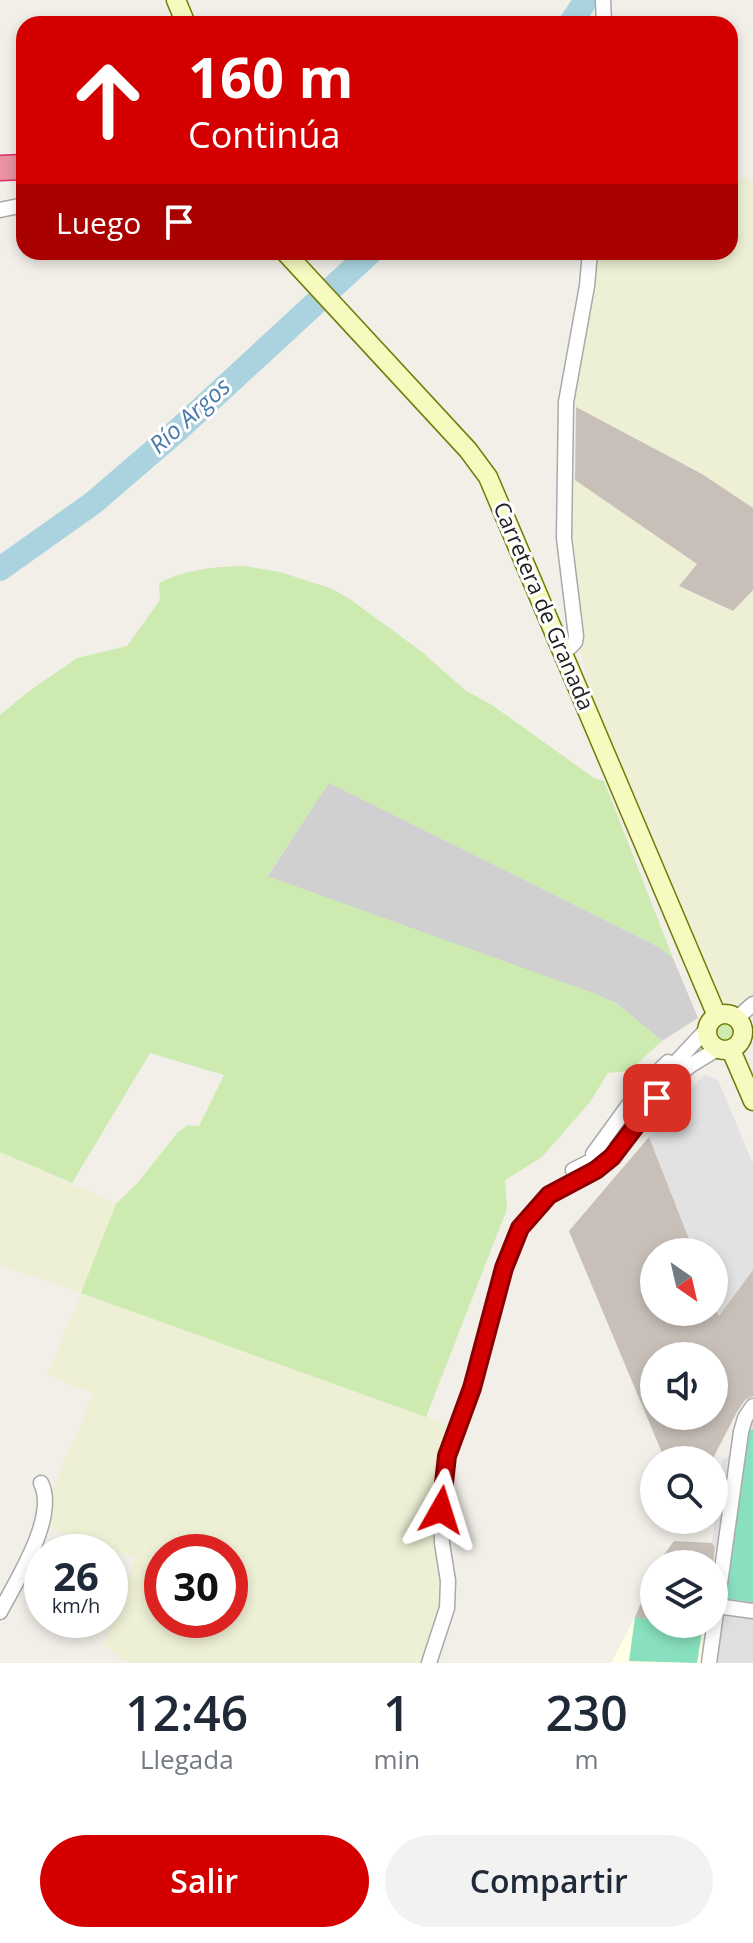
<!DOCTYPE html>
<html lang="es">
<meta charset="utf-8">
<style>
:root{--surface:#fff;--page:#f2f2f3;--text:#1f2937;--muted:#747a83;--accent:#d40000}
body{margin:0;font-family:"Open Sans",sans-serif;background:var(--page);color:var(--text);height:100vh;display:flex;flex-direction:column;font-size:30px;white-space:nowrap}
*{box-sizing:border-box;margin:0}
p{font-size:26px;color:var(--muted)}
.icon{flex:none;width:44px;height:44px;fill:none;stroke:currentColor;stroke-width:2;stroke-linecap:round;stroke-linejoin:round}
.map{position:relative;height:1663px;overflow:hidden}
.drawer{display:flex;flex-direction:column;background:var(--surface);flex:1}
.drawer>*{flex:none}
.guide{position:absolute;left:16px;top:16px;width:722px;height:244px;border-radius:24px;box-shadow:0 4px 12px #0003;background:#d40000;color:#fff;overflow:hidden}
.needle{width:52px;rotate:146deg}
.fabs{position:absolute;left:640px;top:1238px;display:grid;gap:16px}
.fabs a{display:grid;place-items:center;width:88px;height:88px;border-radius:50%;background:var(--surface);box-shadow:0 4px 12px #0003;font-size:40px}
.speed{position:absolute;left:24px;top:1534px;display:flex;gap:16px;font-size:40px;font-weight:700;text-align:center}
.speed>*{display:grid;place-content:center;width:104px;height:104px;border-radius:50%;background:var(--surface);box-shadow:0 4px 12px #0003;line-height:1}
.speed small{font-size:20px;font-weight:400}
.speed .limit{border:12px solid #d22;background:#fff;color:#111}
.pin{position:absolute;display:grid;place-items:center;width:68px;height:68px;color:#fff;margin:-34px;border-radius:16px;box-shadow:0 4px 12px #0006}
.me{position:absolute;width:88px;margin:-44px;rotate:6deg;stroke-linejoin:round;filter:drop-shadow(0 0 6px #0008)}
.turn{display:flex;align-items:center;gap:28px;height:168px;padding:0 40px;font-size:36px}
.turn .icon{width:104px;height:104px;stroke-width:2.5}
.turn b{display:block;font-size:56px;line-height:68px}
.then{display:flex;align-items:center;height:76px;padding:0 40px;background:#0003;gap:16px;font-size:30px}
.eta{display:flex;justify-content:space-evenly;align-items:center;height:136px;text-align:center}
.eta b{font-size:48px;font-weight:600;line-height:56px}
.primary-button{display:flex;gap:16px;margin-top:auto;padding:16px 40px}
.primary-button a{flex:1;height:92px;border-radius:48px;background:var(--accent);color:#fff;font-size:32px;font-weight:600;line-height:92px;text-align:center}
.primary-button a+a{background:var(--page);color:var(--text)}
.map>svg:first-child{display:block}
.residential{fill:#e0dfdf}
.education{fill:#ffffe5}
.religious{fill:#d0d0d0}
.farmland{fill:#eef0d5;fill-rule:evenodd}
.grass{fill:#cdebb0}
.pitch{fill:#88e0be}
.parking{fill:#e2e2e2}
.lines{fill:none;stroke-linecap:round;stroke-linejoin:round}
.river{stroke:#aad3df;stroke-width:24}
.building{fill:#c7bfb8;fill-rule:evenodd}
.street-casing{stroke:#a9a9a9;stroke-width:17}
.secondary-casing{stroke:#707d05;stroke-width:21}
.highway-casing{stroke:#dc2a67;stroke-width:27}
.street{stroke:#fff;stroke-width:14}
.secondary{stroke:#f7fabf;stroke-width:18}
.highway{stroke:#e892a2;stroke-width:24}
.route-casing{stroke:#8a0000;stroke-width:20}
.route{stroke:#d40000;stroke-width:14}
.labels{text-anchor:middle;stroke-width:6;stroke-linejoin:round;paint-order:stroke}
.street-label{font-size:22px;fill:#222;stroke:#fff}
.water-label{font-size:24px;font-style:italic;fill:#4a7aab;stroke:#fff}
</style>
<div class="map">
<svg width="753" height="1663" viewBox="0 0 753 1663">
<rect width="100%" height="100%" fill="#f2efe9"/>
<path class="residential" d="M753 1406V1663H709L741 1432Z"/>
<path class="education" d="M635 1617 654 1620V1624L714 1627 709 1663H611Z"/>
<path class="religious" d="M329 782 659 947 673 958 698 1018 662 1041 616 1003 267 877Z"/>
<path class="farmland" d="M746 177 753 179V508L702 474 566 402 589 264 599 252H730V184Z
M565 472 697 564 679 586 733 611 753 590V1000L738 1004 718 1002 616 779 576 636Z
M0 1152 116 1204 82 1293 456 1428 447 1456 448 1581 429 1663H128L104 1646 135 1558 42 1525 44 1509 93 1394 47 1374 81 1293 0 1266ZM162 1552H230V1620H162Z"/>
<path class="grass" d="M244 566 280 572 330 588 350 599 422 652 465 690 492 705 594 778 604 781 673 958 659 947 329 783 267 876 596 994 616 1003 662 1041 629 1071 608 1073 590 1102 542 1157 505 1180 507 1209 426 1417 81 1293 116 1204 140 1180 177 1133 188 1125 199 1126 224 1075 150 1053 72 1183 0 1152V715L28 692 77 658 127 646 160 600 159 583C187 569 213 567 244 566Z
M710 1032a15 15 0 1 1 30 0a15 15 0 1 1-30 0Z"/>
<path class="pitch" d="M742 1430H753V1602L718 1598Z
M635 1617 654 1620V1624L703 1625 697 1663 629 1661Z"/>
<path class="parking" d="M705 1074 718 1080 753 1164V1270L719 1316 714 1305V1252H694L649 1137Z
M739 1450 724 1555 712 1543 722 1460Z"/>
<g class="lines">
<path class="river" d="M570 24 586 0
M0 569 93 503 179 429 371 252"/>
</g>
<path class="building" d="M576 407 702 474 753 508V590L733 611 679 586 697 564 575 480Z
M649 1137 694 1252H654V1312H717L719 1316 753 1270V1396L745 1400 737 1412 712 1460H665L569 1231ZM654 1356H714V1416H654Z
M674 1541 712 1543 715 1547 713 1564H657Z
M654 1571V1620L635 1617Z"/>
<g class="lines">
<defs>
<path id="street" d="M603 0 604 24
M0 210 24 205
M564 653 575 642 576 636 564 538 566 402 587 286 590 252
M737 1018 753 1004
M664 1075 707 1029
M593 1154 641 1088 668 1062
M573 1170 597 1158 606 1150
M717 1606 753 1611
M0 1612C16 1581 58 1517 41 1483
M429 1663 447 1608 448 1581 442 1543 441 1510 447 1456 472 1388 504 1268 520 1228 549 1195 596 1170 612 1157 666 1086 691 1065 714 1051 720 1050
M709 1663 741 1432 745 1418 753 1406"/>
<path id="secondary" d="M176 0 186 24
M285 252 468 450 488 477 717 1016
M707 1032a18 18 0 1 1 36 0a18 18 0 1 1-36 0Z
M731 1050 753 1101"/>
<path id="highway" d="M0 168 24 167"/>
</defs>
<use href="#street" class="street-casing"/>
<use href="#secondary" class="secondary-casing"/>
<use href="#highway" class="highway-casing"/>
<use href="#street" class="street"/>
<use href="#secondary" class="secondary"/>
<use href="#highway" class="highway"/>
</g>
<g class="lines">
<defs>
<path id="route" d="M441 1510 447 1456 472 1388 504 1268 520 1228 549 1195 596 1170 612 1157 657 1098"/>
</defs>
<use href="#route" class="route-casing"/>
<use href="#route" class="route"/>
</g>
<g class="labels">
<g class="street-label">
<text transform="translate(544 606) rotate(67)" y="8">Carretera de Granada</text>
</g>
<g class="water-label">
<text transform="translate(190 416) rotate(-42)" y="8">Río Argos</text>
</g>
</g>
</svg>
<div class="fabs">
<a><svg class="needle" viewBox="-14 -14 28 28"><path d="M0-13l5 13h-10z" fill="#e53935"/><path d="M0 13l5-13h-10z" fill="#747a83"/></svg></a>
<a><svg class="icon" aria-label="sound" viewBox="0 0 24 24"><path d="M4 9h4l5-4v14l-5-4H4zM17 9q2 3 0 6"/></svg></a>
<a><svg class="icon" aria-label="search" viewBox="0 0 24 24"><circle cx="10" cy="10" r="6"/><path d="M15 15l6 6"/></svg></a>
<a><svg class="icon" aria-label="layers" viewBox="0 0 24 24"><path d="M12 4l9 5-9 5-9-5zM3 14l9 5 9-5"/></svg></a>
</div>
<div class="speed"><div>26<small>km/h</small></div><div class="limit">30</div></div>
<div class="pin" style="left:657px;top:1098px;background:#d93025"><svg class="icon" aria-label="arrive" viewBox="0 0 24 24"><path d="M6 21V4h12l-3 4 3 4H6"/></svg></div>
<svg class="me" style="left:441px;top:1510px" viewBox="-20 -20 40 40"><path d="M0-17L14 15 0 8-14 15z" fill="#d40000" stroke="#fff" stroke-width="4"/></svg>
<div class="guide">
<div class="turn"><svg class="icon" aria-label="ahead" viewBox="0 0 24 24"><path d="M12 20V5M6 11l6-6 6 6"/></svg><div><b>160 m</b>Continúa</div></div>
<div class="then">Luego<svg class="icon" aria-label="arrive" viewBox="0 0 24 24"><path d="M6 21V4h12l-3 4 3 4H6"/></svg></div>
</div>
</div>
<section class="drawer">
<div class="eta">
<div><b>12:46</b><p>Llegada</p></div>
<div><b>1</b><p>min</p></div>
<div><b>230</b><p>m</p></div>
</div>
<div class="primary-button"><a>Salir</a><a>Compartir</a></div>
</section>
